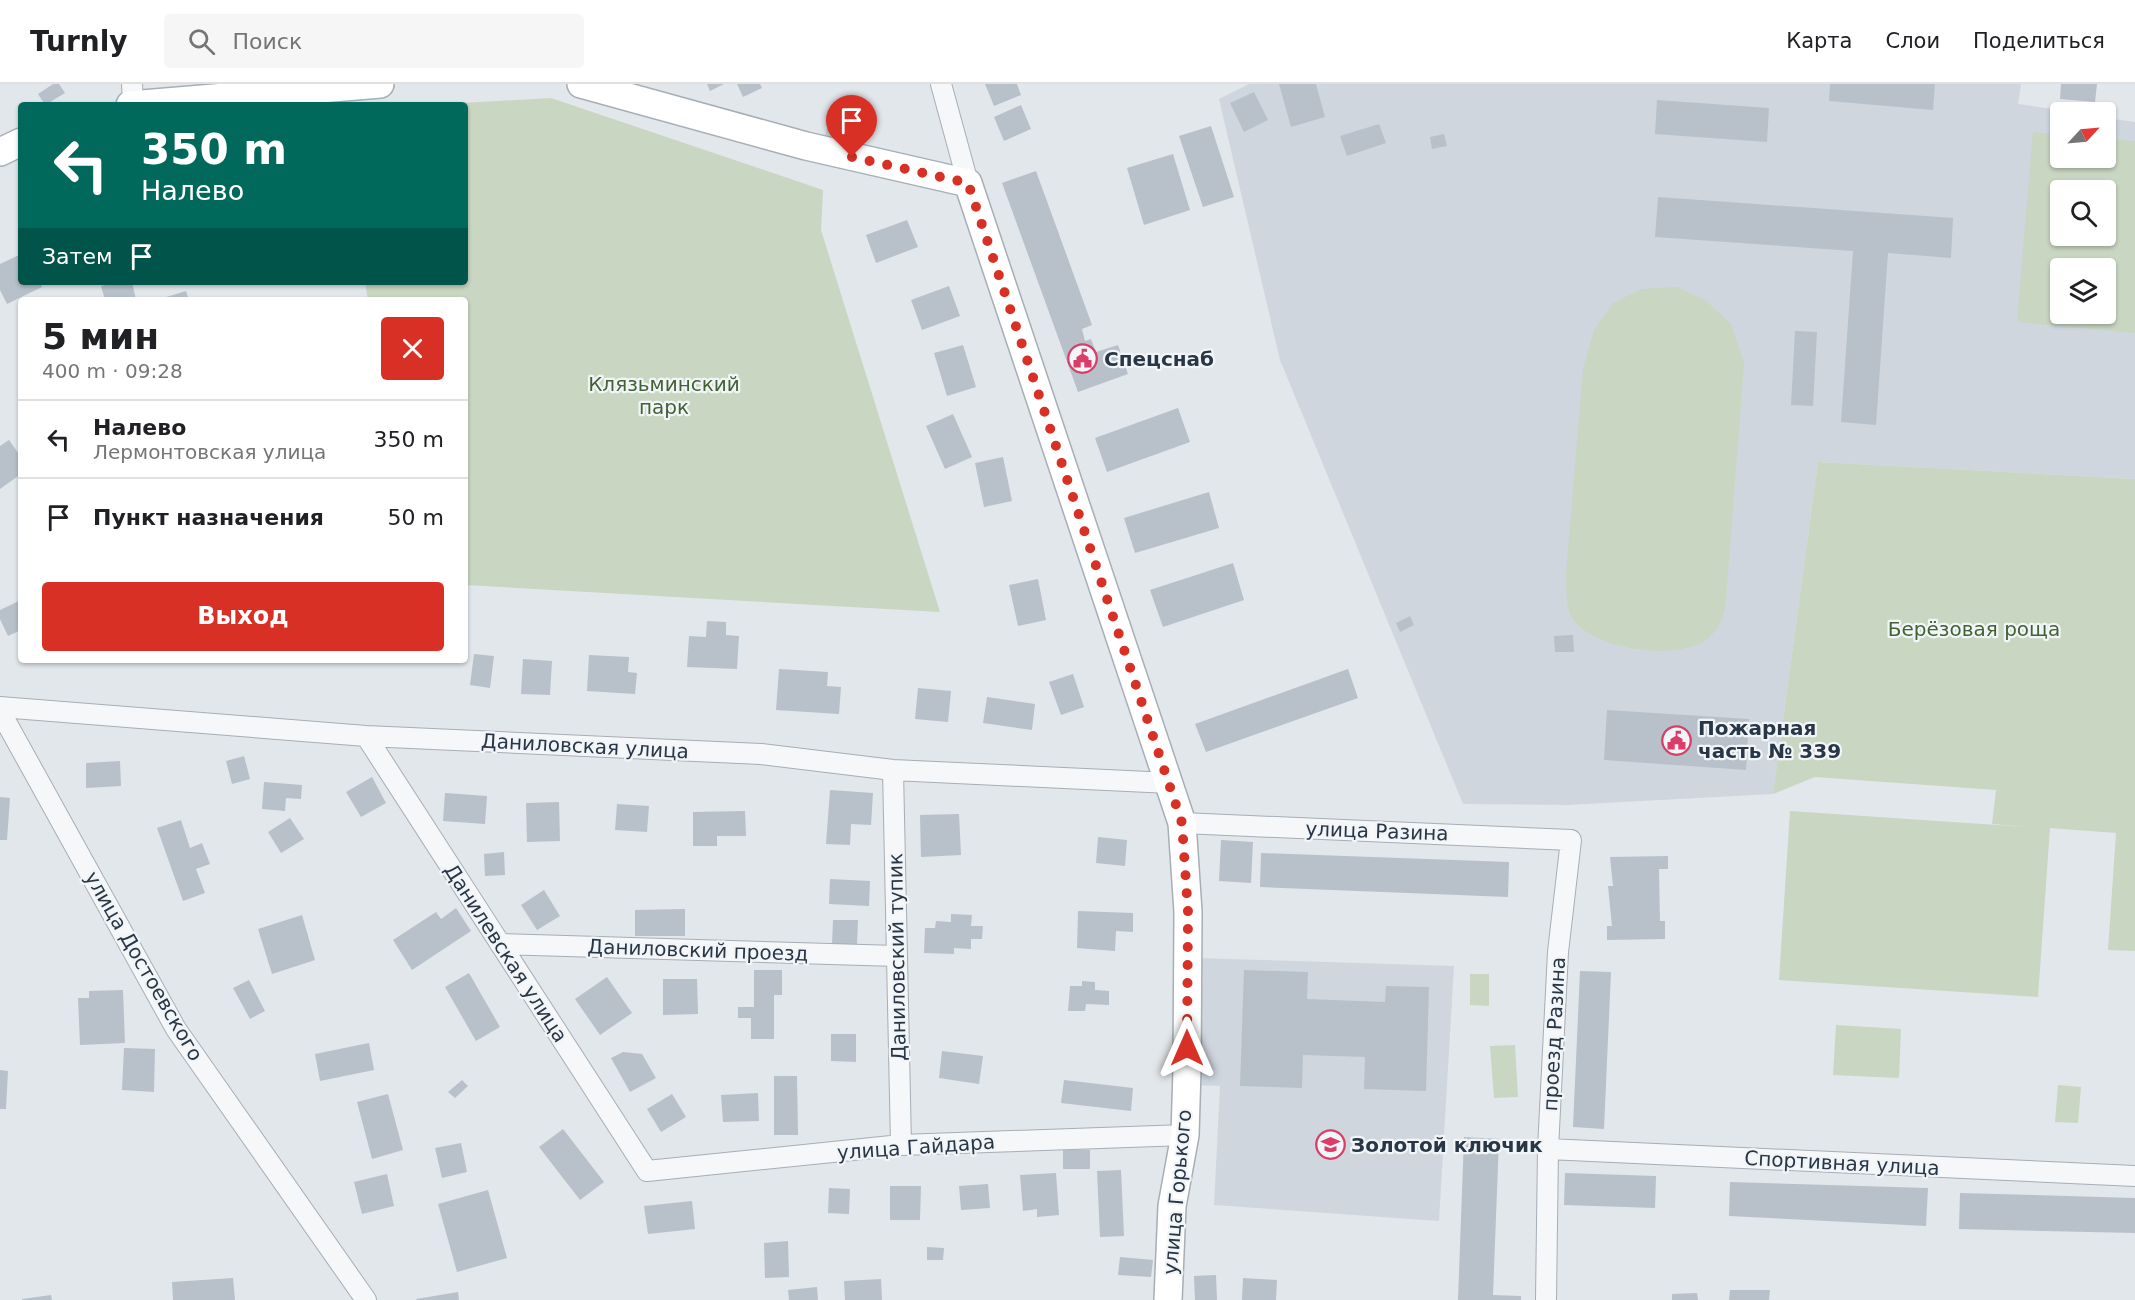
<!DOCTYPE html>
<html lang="ru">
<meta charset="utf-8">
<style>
:root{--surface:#fff;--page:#f6f6f6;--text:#202124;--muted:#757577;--line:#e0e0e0;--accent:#d93025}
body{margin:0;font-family:"DejaVu Sans",sans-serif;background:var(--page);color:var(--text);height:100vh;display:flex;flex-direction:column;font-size:22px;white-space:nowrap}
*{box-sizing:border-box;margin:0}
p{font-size:20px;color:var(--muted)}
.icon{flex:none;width:33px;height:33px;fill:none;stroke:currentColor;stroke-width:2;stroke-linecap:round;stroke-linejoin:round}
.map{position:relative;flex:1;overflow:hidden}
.details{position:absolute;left:18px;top:213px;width:450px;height:366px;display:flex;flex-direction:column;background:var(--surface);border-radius:6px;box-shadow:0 2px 4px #0004}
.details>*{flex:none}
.top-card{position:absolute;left:18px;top:18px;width:450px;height:183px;border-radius:6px;box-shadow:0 2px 4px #0004;background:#00695c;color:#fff;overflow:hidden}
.needle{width:39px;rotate:64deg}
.buttons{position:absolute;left:2050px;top:18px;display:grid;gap:12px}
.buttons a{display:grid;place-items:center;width:66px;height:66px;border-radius:6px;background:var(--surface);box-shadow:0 2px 4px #0004;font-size:30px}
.pin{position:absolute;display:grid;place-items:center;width:51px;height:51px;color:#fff;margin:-62px -26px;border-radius:50% 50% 50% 0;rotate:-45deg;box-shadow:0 0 6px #0007}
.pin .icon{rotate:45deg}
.me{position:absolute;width:66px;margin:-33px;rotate:0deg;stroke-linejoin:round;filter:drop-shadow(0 0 4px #0008)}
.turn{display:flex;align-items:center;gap:21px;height:126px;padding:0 24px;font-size:27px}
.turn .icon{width:78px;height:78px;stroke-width:2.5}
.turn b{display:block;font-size:42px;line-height:51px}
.then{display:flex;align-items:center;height:57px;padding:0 24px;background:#0003;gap:12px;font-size:22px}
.round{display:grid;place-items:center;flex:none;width:63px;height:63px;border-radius:6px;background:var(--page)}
.head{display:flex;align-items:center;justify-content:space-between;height:102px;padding:0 24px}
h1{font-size:36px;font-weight:700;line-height:45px}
.action{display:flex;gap:12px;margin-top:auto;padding:12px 24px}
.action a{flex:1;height:69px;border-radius:6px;background:var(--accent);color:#fff;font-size:24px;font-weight:700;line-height:69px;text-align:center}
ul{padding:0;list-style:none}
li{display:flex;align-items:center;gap:18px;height:78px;padding:0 24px;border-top:2px solid var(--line)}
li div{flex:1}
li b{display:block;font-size:22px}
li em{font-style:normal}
header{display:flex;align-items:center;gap:36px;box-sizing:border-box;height:84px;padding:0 30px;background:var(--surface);border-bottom:2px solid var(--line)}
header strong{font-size:28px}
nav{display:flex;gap:33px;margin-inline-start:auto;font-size:21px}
.search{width:420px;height:54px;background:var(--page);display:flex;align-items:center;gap:15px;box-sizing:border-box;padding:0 21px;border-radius:6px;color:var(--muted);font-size:22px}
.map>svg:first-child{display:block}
.built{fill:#cfd6de;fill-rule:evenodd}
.green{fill:#c9d6c2;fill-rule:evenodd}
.building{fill:#b8c0ca}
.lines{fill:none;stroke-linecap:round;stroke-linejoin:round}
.street-casing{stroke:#a6aeb6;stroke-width:22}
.secondary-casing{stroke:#a6aeb6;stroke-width:30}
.street{stroke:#f5f7f9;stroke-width:20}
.secondary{stroke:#fff;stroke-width:27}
.route{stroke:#d93025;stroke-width:10;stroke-dasharray:0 18}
.labels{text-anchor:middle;stroke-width:4.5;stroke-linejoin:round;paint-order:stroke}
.poi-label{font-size:20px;font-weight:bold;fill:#283645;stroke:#f2f5f8;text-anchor:start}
.park-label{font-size:20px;fill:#426234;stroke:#f2f5f8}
.street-label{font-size:20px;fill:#283645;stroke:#f2f5f8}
</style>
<header>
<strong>Turnly</strong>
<div class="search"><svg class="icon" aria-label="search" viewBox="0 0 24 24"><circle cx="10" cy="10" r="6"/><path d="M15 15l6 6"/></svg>Поиск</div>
<nav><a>Карта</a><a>Слои</a><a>Поделиться</a></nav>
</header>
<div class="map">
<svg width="2135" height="1216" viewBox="0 0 2135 1216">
<rect width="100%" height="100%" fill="#e2e7eb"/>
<path class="built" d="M1249 0H2021L2018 20 2073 28H2061V74H2106V34L2135 38V395L1818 378 1773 710 1567 721 1463 720 1280 276 1219 15ZM2061 106H2106V152H2061ZM2061 184H2106V230H2061Z
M830 37 848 44 842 60 824 53Z
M1198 874 1454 882 1439 1137 1214 1121 1220 1002 1196 1001Z"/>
<path class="green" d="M551 14 823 106 821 146 940 528 465 501V216H368L365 198H465V21H426Z
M2033 48 2061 51V74H2106V55L2135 57V249L2017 238ZM2061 106H2106V152H2061ZM2106 184V230H2061V184Z
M1677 203 1705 216 1731 240 1744 279 1726 517C1723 534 1720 545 1706 556 1677 577 1589 566 1571 532 1565 521 1567 504 1566 491L1583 285 1594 246 1612 220 1641 205Z
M1818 378 2135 395V867L2108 866 2116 749 2050 744 2038 913 1779 896 1790 727 2041 744 1992 740 1996 706 1815 693 1773 710Z
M1470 890H1489V922L1470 921Z
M1836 941 1901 945 1899 994 1833 991Z
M1515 961 1518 1013 1494 1014 1490 962Z
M2058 1001 2081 1003 2078 1039 2055 1038Z"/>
<path class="building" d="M53 0H59L65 9 45 21 38 10Z
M707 0H724L710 7Z
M737 0H760L762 4 743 13Z
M985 0H1017L1021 11 994 22Z
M1279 0H1316L1325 33 1291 43Z
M1830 0H1935L1933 26 1829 17Z
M2061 0H2097L2095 18 2060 15Z
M1254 8 1268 36 1244 48 1230 19Z
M1657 16 1769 24 1767 58 1655 50Z
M1021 21 1031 45 1004 57 994 33Z
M1379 40 1386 59 1347 72 1340 52Z
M1211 42 1234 113 1203 123 1179 52Z
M1444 50 1447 62 1432 65 1430 53Z
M1173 70 1190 126 1144 141 1127 84Z
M1036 87 1092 241 1082 245 1085 257 1091 255 1096 268 1118 261 1128 290 1078 308 1002 99Z
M1658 113 1953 134 1951 174 1888 169 1876 341 1841 338 1853 167 1655 153Z
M907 136 918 163 876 179 866 151Z
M21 170V198H40L42 203 7 220 0 206V180Z
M118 198H132L136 216H105L101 202Z
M949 202 960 232 922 246 911 216Z
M186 207 189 216H164L163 214Z
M1795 247 1817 248 1813 322 1791 321Z
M963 261 976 303 947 312 934 269Z
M1178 324 1190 358 1107 388 1095 354Z
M953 330 972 373 945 385 926 342Z
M9 356 21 373V390L0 405V362Z
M1003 373 1012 417 984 423 975 379Z
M1209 408 1219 444 1135 469 1124 434Z
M1233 479 1244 516 1163 543 1150 506Z
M1038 495 1046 536 1018 542 1009 501Z
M21 516V546L8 552 0 535V526Z
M1410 532 1414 541 1400 548 1396 539Z
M707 537 726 538V551L739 552 737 585 687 583 689 552 706 553Z
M1573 551 1574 568H1555L1554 552Z
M474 570 494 572 490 604 470 601Z
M589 571 629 573 628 588 637 589 635 610 587 607Z
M523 575 552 577 550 611 521 610Z
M779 585 828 588 827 602 841 603 839 630 776 626Z
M1348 585 1358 614 1206 668 1195 640Z
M1073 590 1084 623 1061 631 1049 598Z
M918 604 951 607 948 638 915 635Z
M987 613 1035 620 1032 646 983 639Z
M1607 626 1749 635 1746 686 1604 676Z
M244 672 250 695 232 700 226 677Z
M120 677 121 702 86 704V679Z
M372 693 386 719 361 733 346 708Z
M264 698 302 701 301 715 286 714 285 727 262 725Z
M830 706 873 709 871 741 851 740 850 761 826 760Z
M445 709 487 712 485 740 443 737Z
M0 713 10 714 7 756H0Z
M559 718 560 757 527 758 526 719Z
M617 720 649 722 647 748 615 746Z
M745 727 746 752H717V762H693V728Z
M959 730 961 771 921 773 920 731Z
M290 734 304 755 281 769 268 748Z
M181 736 190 764 202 759 210 780 196 785 205 809 183 817 157 744Z
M1098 753 1127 756 1125 782 1096 779Z
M1221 756 1253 758 1251 799 1219 797Z
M504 768 505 791 485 792 484 770Z
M1261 769 1509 778 1508 813 1260 803Z
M1668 772V785H1659L1660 837H1665V855L1607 856V842H1612L1608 802H1613L1610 773Z
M830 795 870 797 869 822 829 820Z
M544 806 560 832 537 846 521 821Z
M456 824 471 847 412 886 393 856 436 828 441 835Z
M685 825V852H635V826Z
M1078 827 1133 829V848L1116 847 1115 867 1077 864Z
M951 830 972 831 971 842H983L982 855H971V865L954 864V870L924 869 925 844H935L936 837 951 838Z
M302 831 315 876 272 890 258 845Z
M833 836H858L857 861H832Z
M754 886H782V911H774V955H751V934H738V923H754Z
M1244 886 1308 888 1307 915 1385 918 1386 902 1429 903 1426 1007 1364 1005 1365 973 1303 971 1302 1004 1240 1002Z
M1580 887 1611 888 1604 1045 1573 1043Z
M469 889 500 943 476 957 445 903Z
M607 893 632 929 600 951 575 915Z
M663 895H697L698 930 663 931Z
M249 896 265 927 250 935 233 904Z
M1082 897 1095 898V906L1109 907V921L1086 920 1085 927H1068L1070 902H1082Z
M123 906 125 959 80 961 78 914H89V907Z
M831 950H856V978L831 977Z
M369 959 374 986 320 997 315 970Z
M124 964 155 965 154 1008 122 1006Z
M942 967 983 972 979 1000 939 994Z
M623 968 642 970 656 994 630 1008 611 974Z
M0 986 8 987 6 1025H0Z
M774 992H797L798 1051H774Z
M462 996 468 1002 455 1014 448 1008Z
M1064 996 1133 1004 1131 1027 1061 1019Z
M758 1009 759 1037 723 1038 721 1011Z
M388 1010 403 1066 372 1075 357 1018Z
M672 1010 686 1033 661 1048 647 1025Z
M563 1045 604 1098 580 1116 539 1063Z
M1464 1053 1499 1055 1493 1211 1521 1212V1216H1458Z
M461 1059 467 1088 442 1094 435 1064Z
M1063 1066H1090V1085H1063Z
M1121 1086 1124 1152 1100 1153 1097 1087Z
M1056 1089 1059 1131 1037 1133V1125L1023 1127 1020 1091Z
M1565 1089 1656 1092 1655 1124 1564 1121Z
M387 1090 394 1122 362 1130 354 1098Z
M1730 1098 1928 1104 1926 1142 1729 1132Z
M988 1100 990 1124 961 1126 959 1102Z
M890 1102H921L920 1136H890Z
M829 1104 850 1105 849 1130 828 1129Z
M488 1106 507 1174 457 1188 438 1120Z
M1960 1109 2135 1114V1149L1959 1145Z
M692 1117 695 1145 648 1150 644 1122Z
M788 1157 789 1193 765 1194 764 1159Z
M927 1163 944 1164 943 1176H927Z
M1120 1173 1153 1176 1151 1193 1118 1191Z
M1216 1191 1217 1216H1195L1194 1192Z
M233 1194 235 1216H173L172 1198Z
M1243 1194 1277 1196 1276 1216H1242Z
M881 1195 882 1216H845L844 1197Z
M817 1203 818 1216H789L788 1206Z
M1730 1206H1770L1769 1216H1729Z
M458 1208 459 1216H417L416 1215Z
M1697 1209 1698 1216H1672V1210Z
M51 1211 52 1216H22V1215Z"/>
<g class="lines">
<defs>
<path id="street" d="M132 0 133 20
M941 0 968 99
M0 623 366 652 761 670 893 686 1170 699
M0 627 176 945 366 1216
M366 652 647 1087 901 1061 1185 1051
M893 686 901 1061
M1182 739 1571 756 1558 868 1548 1065 1546 1216
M500 860 897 872
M1548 1065 2135 1092"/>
<path id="secondary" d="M581 0 806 62 968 99 1182 739 1188 828 1187 985 1185 1051 1172 1122 1168 1216
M130 21 380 0
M0 68 21 58"/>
</defs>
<use href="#street" class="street-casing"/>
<use href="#secondary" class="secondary-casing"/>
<use href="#street" class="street"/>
<use href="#secondary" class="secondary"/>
</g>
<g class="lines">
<path class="route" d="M852 73 968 99 1182 739 1188 828 1187 964"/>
</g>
<defs>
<symbol id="civic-ring" viewBox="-11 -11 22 22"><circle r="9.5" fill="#f2f5f8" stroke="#da3d68" stroke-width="1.5"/><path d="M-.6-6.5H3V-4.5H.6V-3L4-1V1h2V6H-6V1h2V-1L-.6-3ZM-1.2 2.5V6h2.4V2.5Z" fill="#da3d68"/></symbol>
<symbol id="school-ring" viewBox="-11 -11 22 22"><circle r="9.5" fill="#f2f5f8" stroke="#da3d68" stroke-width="1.5"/><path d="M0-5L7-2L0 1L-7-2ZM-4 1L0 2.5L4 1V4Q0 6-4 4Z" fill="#da3d68"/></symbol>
</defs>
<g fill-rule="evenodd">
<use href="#civic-ring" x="1066" y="258" width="33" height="33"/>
<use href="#civic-ring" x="1660" y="640" width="33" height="33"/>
<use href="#school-ring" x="1314" y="1044" width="33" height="33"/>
</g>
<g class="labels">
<g class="poi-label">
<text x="1104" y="282">Спецснаб</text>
<text x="1698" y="651">Пожарная<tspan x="1698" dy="23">часть № 339</tspan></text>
<text x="1351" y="1068">Золотой ключик</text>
</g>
<g class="park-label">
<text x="664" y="307">Клязьминский<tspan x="664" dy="23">парк</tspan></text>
<text x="1974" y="552">Берёзовая роща</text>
</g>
<g class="street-label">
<text transform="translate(585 662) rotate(3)" y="7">Даниловская улица</text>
<text transform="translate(1377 747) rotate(2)" y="7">улица Разина</text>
<text transform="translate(698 866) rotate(2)" y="7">Даниловский проезд</text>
<text transform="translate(506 869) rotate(57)" y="7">Данилевская улица</text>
<text transform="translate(897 873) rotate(-91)" y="7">Даниловский тупик</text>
<text transform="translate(144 882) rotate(60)" y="7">улица Достоевского</text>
<text transform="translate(1554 950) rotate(-87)" y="7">проезд Разина</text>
<text transform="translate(916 1063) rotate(-4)" y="7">улица Гайдара</text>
<text transform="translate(1842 1079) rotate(3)" y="7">Спортивная улица</text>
<text transform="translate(1177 1108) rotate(-85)" y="7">улица Горького</text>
</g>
</g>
</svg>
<div class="buttons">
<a><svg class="needle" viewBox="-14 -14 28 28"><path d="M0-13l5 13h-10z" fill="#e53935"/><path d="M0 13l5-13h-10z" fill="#757577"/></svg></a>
<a><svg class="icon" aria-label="search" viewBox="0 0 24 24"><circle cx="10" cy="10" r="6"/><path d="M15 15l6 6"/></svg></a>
<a><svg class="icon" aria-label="layers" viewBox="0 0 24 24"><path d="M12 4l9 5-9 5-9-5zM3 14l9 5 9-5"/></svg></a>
</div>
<div class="pin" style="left:852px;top:73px;background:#d93025"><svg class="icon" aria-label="arrive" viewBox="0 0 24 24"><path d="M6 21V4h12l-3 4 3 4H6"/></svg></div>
<svg class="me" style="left:1187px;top:964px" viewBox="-20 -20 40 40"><path d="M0-17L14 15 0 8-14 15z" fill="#d93025" stroke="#fff" stroke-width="4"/></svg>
<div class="top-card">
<div class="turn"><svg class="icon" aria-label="left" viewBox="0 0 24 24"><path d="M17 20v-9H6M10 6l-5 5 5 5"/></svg><div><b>350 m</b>Налево</div></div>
<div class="then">Затем<svg class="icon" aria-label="arrive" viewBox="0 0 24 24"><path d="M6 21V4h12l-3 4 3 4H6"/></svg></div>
</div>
<section class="details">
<div class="head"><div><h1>5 мин</h1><p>400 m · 09:28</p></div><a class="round" style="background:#d93025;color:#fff"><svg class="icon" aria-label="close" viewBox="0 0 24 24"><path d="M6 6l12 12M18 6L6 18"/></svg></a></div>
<ul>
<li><svg class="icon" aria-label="left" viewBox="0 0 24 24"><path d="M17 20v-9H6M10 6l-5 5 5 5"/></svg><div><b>Налево</b><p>Лермонтовская улица</p></div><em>350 m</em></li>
<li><svg class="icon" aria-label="arrive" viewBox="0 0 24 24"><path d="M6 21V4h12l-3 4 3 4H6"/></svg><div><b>Пункт назначения</b></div><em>50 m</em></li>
</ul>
<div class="action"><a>Выход</a></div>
</section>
</div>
